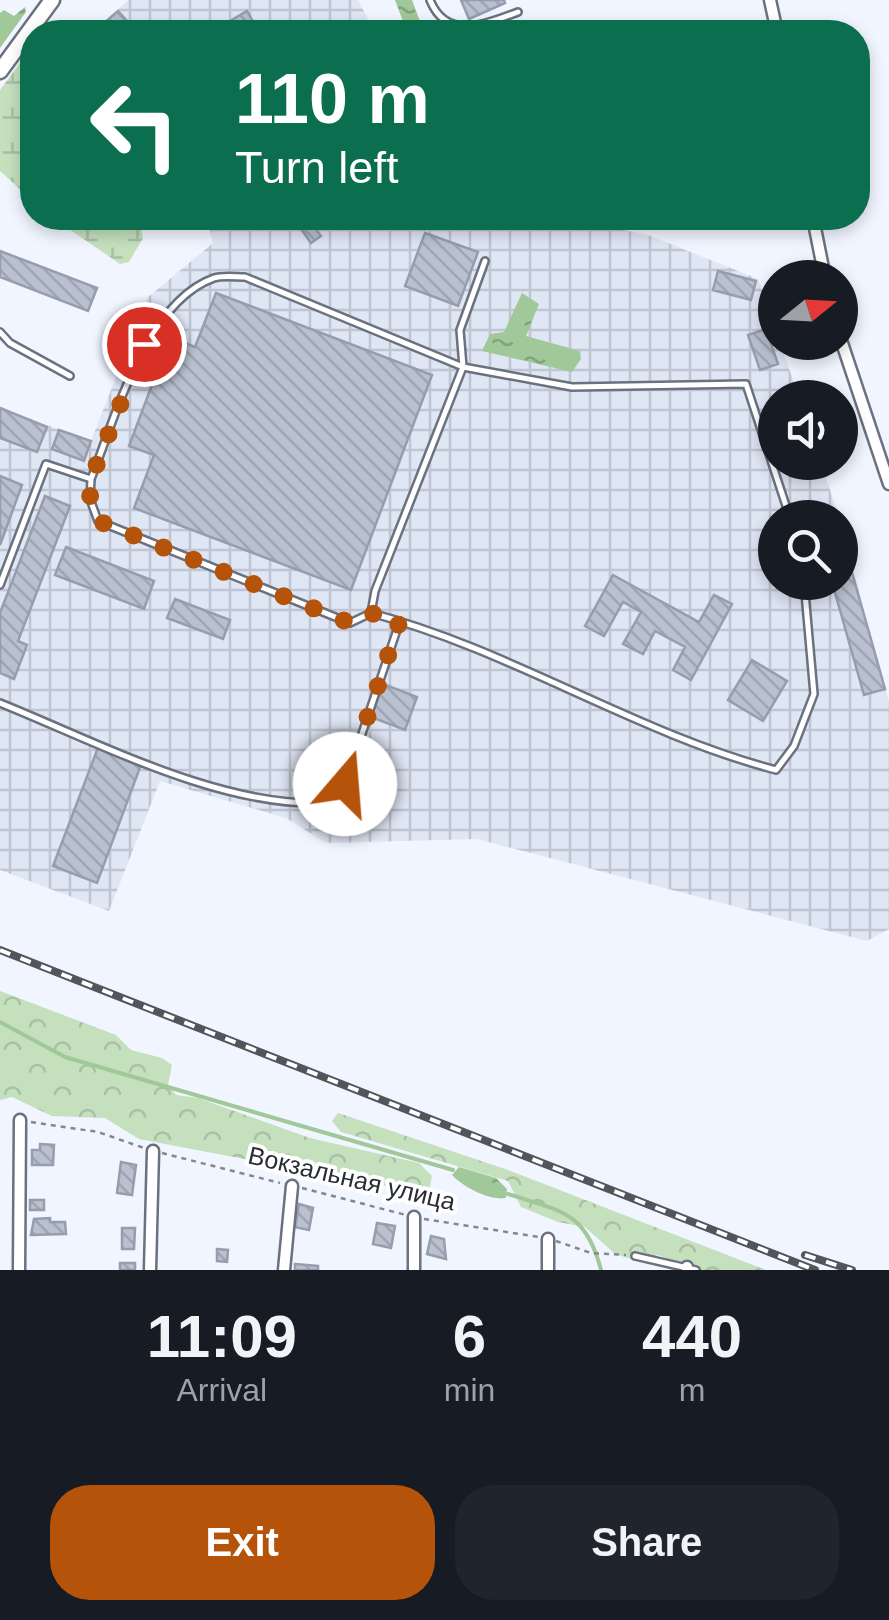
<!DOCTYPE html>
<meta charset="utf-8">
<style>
:root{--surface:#171b24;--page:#20242c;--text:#f1f3f6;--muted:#9ea1a6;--accent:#b45309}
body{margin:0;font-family:Arial,sans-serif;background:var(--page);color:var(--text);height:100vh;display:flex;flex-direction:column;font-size:38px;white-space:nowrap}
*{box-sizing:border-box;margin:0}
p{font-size:32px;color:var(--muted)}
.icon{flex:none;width:55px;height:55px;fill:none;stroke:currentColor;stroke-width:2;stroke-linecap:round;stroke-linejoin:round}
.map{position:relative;height:1270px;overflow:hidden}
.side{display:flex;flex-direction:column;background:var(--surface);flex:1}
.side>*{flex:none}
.top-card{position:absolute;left:20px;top:20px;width:850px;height:210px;border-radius:40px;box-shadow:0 5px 15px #0003;background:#0b6e4f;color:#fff;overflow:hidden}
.needle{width:65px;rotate:72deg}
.fabs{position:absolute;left:758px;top:260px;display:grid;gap:20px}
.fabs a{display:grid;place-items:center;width:100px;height:100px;border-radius:50%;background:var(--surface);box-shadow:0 5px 15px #0003;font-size:50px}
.pin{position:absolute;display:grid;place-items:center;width:85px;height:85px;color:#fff;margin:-42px;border:5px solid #fff;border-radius:50%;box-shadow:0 2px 10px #0007}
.me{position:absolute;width:110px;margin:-55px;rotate:18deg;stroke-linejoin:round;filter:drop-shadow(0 0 8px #0008)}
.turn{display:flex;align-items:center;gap:35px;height:210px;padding:0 50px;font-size:45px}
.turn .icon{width:130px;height:130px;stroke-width:2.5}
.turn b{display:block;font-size:70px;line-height:85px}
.eta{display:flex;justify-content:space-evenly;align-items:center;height:170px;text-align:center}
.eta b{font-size:60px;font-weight:700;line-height:70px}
.action{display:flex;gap:20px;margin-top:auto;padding:20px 50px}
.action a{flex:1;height:115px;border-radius:40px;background:var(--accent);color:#fff;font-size:40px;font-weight:700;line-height:115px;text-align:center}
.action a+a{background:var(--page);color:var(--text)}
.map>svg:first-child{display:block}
.industrial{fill:url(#industrial-grid)}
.forest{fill:url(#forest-crowns)}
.wetland{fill:url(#wetland-marsh)}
.water{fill:url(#water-ripples)}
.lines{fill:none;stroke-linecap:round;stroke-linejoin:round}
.stream{stroke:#a1c898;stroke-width:4}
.building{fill:url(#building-back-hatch);stroke:#969dac;stroke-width:2.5}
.service-casing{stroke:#6a717f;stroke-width:10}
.minor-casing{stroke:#6a717f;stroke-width:15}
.tertiary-casing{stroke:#6a717f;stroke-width:19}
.path{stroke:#84878f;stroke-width:2.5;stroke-dasharray:5 5;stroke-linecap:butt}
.service{stroke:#fff;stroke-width:5}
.minor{stroke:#fff;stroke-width:10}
.tertiary{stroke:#fff;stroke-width:14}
.rail-casing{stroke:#52555c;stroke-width:8}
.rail{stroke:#fff;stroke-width:4;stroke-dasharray:11;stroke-linecap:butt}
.route{stroke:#b45309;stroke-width:18;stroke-dasharray:0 32.4}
.labels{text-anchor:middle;stroke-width:8;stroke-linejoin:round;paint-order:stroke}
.street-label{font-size:25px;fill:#292c32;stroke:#fff}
</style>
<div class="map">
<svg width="889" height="1270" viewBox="0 0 889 1270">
<defs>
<pattern id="industrial-grid" width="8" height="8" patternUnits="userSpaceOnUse" patternTransform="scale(2.5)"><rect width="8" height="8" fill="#dfe6f4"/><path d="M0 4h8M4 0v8" fill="none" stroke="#bfc5d2"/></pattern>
<pattern id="forest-crowns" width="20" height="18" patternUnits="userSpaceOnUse" patternTransform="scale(2.5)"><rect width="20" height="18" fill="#c4e0bd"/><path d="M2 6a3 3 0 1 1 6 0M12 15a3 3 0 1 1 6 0" fill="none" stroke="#a8c0a3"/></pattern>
<pattern id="wetland-marsh" width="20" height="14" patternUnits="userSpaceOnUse" patternTransform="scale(2.5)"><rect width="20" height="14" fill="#c4e0bd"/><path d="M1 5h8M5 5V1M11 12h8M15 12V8" fill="none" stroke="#a8c0a3"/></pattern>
<pattern id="water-ripples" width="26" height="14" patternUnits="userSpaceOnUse" patternTransform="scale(2.5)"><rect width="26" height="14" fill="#a1c898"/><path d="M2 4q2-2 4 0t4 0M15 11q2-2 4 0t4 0" fill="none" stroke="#83a37d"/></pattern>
<pattern id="building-back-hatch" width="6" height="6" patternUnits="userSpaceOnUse" patternTransform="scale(2.5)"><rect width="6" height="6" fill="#b9c0cf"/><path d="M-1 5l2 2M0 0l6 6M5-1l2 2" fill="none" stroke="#9fa5b2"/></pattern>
</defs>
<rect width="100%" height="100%" fill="#f0f5ff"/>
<path class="industrial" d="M128 0H358L375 32H95Z
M207 218H565L648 235 758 279 775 328V342L780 343 799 397 775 398V462L821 463 839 517 775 518V582H840V521L889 702V929L867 941 477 839 326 843 286 818 160 781 109 911 0 870V408L91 441 147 298 213 243Z"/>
<path class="forest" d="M0 991 116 1035 131 1050 162 1058 172 1065 168 1085 176 1095 198 1098 310 1138 419 1163 432 1176 430 1187 413 1191 139 1139 105 1118 52 1116 12 1097 0 1100Z
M338 1113 508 1170 766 1270H696L658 1255 638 1261 615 1254 585 1227 558 1222 521 1207 508 1181 341 1132 332 1121Z"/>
<path class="wetland" d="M32 47V200L0 171V90Z
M53 218H119L141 228 143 238 129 262 120 264Z"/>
<path class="water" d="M395 0H412L424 32H407Z
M25 7 26 12 0 48V13L4 10 14 16Z
M522 293 539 304 526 336 580 351 581 359 572 372 482 351 490 334 504 332Z
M459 1167 496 1178 507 1189 506 1198C490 1201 463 1187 452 1175Z"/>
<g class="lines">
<path class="stream" d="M0 1022 65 1057 453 1170
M508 1194C560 1211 586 1211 601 1270"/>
</g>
<path class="building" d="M461 0H504L505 3 469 19Z
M118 11 129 23 118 32H108L102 25Z
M247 11 259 32H230L225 24Z
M307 218 321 236 311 243 294 219Z
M425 233 478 252 458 306 405 286Z
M0 251 97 288 88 311 0 277Z
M718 271 756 281 751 300 713 290Z
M216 293 432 375 351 590 134 508 154 455 129 446 170 337 195 347Z
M766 329 778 364 760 370 748 335Z
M0 408 47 427 37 452 0 438Z
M59 430 91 441 84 461 52 449Z
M0 476 22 485 0 545Z
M45 496 70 506 18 641 27 645 14 679 0 673V613Z
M66 547 154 581 144 609 55 575Z
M851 569 885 689 864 695 832 582H840V572Z
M613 575 699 622 714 595 732 604 691 680 673 670 685 647 655 631 643 654 623 644 641 612 623 602 604 636 585 626Z
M175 599 230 620 223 639 167 618Z
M752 660 787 681 763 721 728 700Z
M383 684 417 697 405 730 371 717Z
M99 745 142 762 97 883 53 866Z
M40 1144 54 1145 53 1165H32V1150H40Z
M121 1162 136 1165 132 1195 117 1193Z
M30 1200H44V1210H30Z
M299 1204 313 1208 309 1230 295 1227Z
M50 1218V1222H65L66 1234 31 1235 34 1219Z
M377 1223 395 1226 391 1248 373 1244Z
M122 1228H135L134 1249H122Z
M431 1236 444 1239 446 1259 427 1254Z
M217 1249 228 1250 227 1262 217 1261Z
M120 1263H135V1270H120Z
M295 1264 318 1266V1270H295Z"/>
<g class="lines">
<defs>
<path id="service" d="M430 0C447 42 487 23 518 12
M0 332 10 343 70 376
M91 479 90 499 98 521 350 623 371 613C511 650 636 733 776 770L794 746 814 694 804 582
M0 585 46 464 91 479C115 418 146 302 214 278 223 275 236 277 245 277L463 367 572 387 746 384 790 518
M371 613 375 591 463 367 460 330 485 261
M0 703C97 742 219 807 324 803L345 784 400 621
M635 1256 696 1270"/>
<path id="minor" d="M770 0 777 32
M813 218 825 278
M840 337 889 484
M414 1217V1270
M687 1267V1270
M19 1270 20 1120
M150 1270 153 1151
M284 1270 292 1186
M548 1270V1239"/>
<path id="tertiary" d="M0 71 52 0"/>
</defs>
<use href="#service" class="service-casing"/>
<use href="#minor" class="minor-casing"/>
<use href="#tertiary" class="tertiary-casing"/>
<path class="path" d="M31 1122 98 1132 144 1148
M162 1153 280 1183
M302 1188 406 1215
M424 1219 539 1237
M556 1241 591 1253 626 1255"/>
<use href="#service" class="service"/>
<use href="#minor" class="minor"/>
<use href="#tertiary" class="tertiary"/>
<defs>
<path id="rail" d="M0 950 815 1270
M805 1255 852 1270"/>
</defs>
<use href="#rail" class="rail-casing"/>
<use href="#rail" class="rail"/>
</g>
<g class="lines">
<path class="route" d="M144 344 91 479 90 499 98 521 350 623 370 613 400 620 345 784"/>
</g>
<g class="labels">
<g class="street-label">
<text transform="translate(352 1178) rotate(13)" y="9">Вокзальная улица</text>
</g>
</g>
</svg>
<div class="fabs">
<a><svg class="needle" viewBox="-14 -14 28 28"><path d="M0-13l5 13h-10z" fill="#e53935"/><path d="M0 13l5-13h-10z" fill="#9ea1a6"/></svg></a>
<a><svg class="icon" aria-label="sound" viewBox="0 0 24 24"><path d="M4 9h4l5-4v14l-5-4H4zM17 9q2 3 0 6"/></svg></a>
<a><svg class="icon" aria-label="search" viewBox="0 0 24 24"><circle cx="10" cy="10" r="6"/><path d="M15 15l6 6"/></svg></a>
</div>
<div class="pin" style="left:144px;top:344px;background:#d93025"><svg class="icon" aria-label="arrive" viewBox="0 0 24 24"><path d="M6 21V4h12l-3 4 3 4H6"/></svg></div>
<svg class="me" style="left:345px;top:784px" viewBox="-20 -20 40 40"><circle r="19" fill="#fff"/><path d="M0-13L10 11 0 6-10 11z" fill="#b45309"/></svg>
<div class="top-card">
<div class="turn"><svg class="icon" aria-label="left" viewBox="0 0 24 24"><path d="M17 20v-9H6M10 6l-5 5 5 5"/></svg><div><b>110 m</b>Turn left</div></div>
</div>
</div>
<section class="side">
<div class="eta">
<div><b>11:09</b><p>Arrival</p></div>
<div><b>6</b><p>min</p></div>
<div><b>440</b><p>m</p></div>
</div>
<div class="action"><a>Exit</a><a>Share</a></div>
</section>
